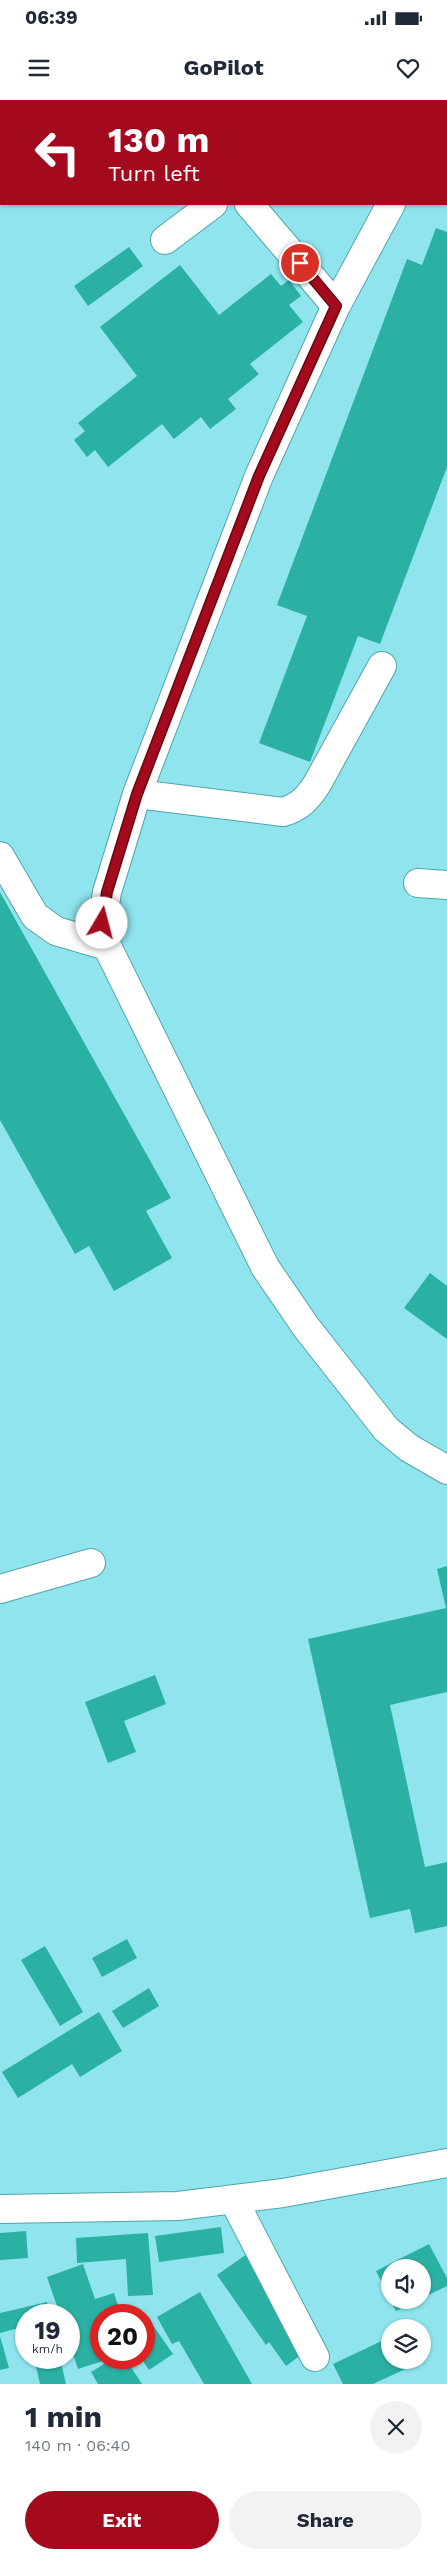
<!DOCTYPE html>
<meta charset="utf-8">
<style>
:root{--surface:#fff;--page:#f2f2f3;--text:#1f2937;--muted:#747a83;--accent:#a40a1d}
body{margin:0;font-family:"Work Sans",sans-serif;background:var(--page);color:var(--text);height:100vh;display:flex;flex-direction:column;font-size:19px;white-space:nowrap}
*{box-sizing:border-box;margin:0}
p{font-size:16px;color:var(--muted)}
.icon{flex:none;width:28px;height:28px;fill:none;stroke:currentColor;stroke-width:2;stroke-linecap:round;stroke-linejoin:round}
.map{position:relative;height:2284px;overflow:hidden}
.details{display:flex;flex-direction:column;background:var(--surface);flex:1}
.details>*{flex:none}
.banner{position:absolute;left:0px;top:0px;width:448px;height:105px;box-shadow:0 1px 4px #0004;background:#a40a1d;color:#fff;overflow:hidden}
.buttons{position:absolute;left:381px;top:2159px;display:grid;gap:10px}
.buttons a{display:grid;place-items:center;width:50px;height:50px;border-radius:50%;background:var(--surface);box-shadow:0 1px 4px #0004;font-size:25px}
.speed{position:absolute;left:15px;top:2204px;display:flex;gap:10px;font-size:25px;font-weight:700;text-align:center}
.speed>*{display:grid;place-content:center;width:65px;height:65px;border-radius:50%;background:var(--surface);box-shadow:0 1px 4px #0004;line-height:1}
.speed small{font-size:12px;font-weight:400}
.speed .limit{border:8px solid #d22;background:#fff;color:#111}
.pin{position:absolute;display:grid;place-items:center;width:42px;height:42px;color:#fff;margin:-21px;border:2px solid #fff;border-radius:50%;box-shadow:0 1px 5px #0007}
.me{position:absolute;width:55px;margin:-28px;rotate:8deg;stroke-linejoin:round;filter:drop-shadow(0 0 4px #0008)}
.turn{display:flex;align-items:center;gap:18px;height:105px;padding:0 25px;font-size:22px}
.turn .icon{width:65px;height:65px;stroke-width:2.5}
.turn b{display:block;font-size:35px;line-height:42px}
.round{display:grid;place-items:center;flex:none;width:52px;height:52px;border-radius:26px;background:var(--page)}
.summary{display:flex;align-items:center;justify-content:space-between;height:85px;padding:0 25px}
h1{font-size:30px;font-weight:700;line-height:38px}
.button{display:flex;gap:10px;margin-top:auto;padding:10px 25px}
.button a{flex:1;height:58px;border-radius:30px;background:var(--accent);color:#fff;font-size:20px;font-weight:700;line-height:58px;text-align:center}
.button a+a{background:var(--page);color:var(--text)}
.status{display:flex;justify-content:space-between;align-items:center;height:35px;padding:0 25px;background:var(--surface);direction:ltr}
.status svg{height:14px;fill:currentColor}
header{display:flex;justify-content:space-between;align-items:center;height:65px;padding:0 25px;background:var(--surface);font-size:22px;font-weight:700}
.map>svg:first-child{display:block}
.building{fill:#2bb1a3}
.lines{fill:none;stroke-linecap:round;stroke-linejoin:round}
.minor-casing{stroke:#4fa4ac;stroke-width:30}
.minor{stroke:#fff;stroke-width:28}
.route-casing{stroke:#6b0613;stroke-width:12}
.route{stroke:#a40a1d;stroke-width:9}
</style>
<div class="status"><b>06:39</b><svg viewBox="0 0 49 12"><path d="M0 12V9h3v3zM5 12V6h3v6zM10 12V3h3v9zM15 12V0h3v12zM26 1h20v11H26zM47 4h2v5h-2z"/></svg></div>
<header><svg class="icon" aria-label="menu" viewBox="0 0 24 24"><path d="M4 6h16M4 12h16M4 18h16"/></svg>GoPilot<svg class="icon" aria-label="heart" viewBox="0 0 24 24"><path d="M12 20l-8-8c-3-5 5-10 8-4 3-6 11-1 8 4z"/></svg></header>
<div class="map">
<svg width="447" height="2284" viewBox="0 0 447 2284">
<rect width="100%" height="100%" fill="#90e4ed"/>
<path class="building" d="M436 128 447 132V367L380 544 358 536 310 662 259 643 307 516 277 505 407 159 422 165Z
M129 147 143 166 88 206 74 186Z
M180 165 219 215 271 174 281 186 289 180 301 196 289 205 303 222 250 264 259 274 228 299 236 309 210 329 201 317 174 339 162 324 108 367 95 350 87 357 74 340 85 331 78 323 137 276 100 227Z
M0 792 171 1098 146 1111 172 1158 114 1191 89 1146 75 1154 0 1020Z
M430 1173 447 1186V1239L404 1208Z
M447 1466V1592L390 1605 425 1767 447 1762V1826L415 1833 410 1809 370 1818 308 1539 446 1508 437 1469Z
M155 1575 166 1604 124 1621 136 1652 108 1663 85 1602Z
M127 1839 137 1858 102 1877 92 1858Z
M45 1846 83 1912 60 1926 21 1860Z
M149 1888 159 1906 123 1928 112 1911Z
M99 1912 122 1951 80 1977 72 1964 18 1998 2 1972Z
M221 2127 224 2153 159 2162 155 2136Z
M26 2131 28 2158 0 2160V2133Z
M148 2133 153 2195 128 2196 126 2159 77 2163 76 2138Z
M429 2144 447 2178V2186L422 2198V2168H390V2199L376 2171Z
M247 2154 305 2252 286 2266 269 2242 266 2245 217 2175Z
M83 2164 95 2199 114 2193 121 2215H101V2258H112L78 2269 69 2242V2215H60L47 2177Z
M200 2192 252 2284H204L179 2241 172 2244 157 2217Z
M390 2200H418L396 2211Z
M47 2202 50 2215H26V2226L0 2233V2213Z
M152 2224 173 2254 149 2270 141 2258H144V2230Z
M0 2236 9 2268 0 2270Z
M390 2237V2260H422V2255L425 2260 373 2284H343L333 2264Z
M34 2258H60L66 2284H40Z
M114 2258H125L142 2284H98L91 2272Z"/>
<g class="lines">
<defs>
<path id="minor" d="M446 1V0
M249 104 336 206
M391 104 336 206 259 376 137 694 107 792 102 823 107 846 265 1167 306 1227 386 1329 409 1348 447 1370
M165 140 213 104
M137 694 283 712C300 707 308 698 317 684L382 566
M0 756 35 816 56 831 107 846
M418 783 447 785
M0 1489 91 1463
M233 2099 315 2257
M0 2109 178 2106 283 2093 447 2063"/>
</defs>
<use href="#minor" class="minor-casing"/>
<use href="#minor" class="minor"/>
</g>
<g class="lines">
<defs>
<path id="route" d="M102 823 107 792 137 694 259 376 336 206 300 163"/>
</defs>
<use href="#route" class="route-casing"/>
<use href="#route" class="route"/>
</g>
</svg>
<div class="buttons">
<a><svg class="icon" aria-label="sound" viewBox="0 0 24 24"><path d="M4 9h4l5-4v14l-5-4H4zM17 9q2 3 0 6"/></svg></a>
<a><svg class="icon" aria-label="layers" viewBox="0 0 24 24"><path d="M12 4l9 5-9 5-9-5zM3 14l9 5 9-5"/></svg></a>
</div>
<div class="speed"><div>19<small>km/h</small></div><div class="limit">20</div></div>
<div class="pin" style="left:300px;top:163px;background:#d93025"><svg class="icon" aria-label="arrive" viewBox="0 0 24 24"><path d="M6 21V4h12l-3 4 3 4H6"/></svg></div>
<svg class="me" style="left:102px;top:823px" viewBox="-20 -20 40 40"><circle r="19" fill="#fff"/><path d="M0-13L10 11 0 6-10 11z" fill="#a40a1d"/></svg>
<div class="banner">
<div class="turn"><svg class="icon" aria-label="left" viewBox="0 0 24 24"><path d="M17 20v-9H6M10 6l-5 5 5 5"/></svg><div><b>130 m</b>Turn left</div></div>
</div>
</div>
<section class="details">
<div class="summary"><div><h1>1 min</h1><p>140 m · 06:40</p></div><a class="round"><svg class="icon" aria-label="close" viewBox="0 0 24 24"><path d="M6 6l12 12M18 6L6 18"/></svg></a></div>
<div class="button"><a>Exit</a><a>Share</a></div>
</section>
